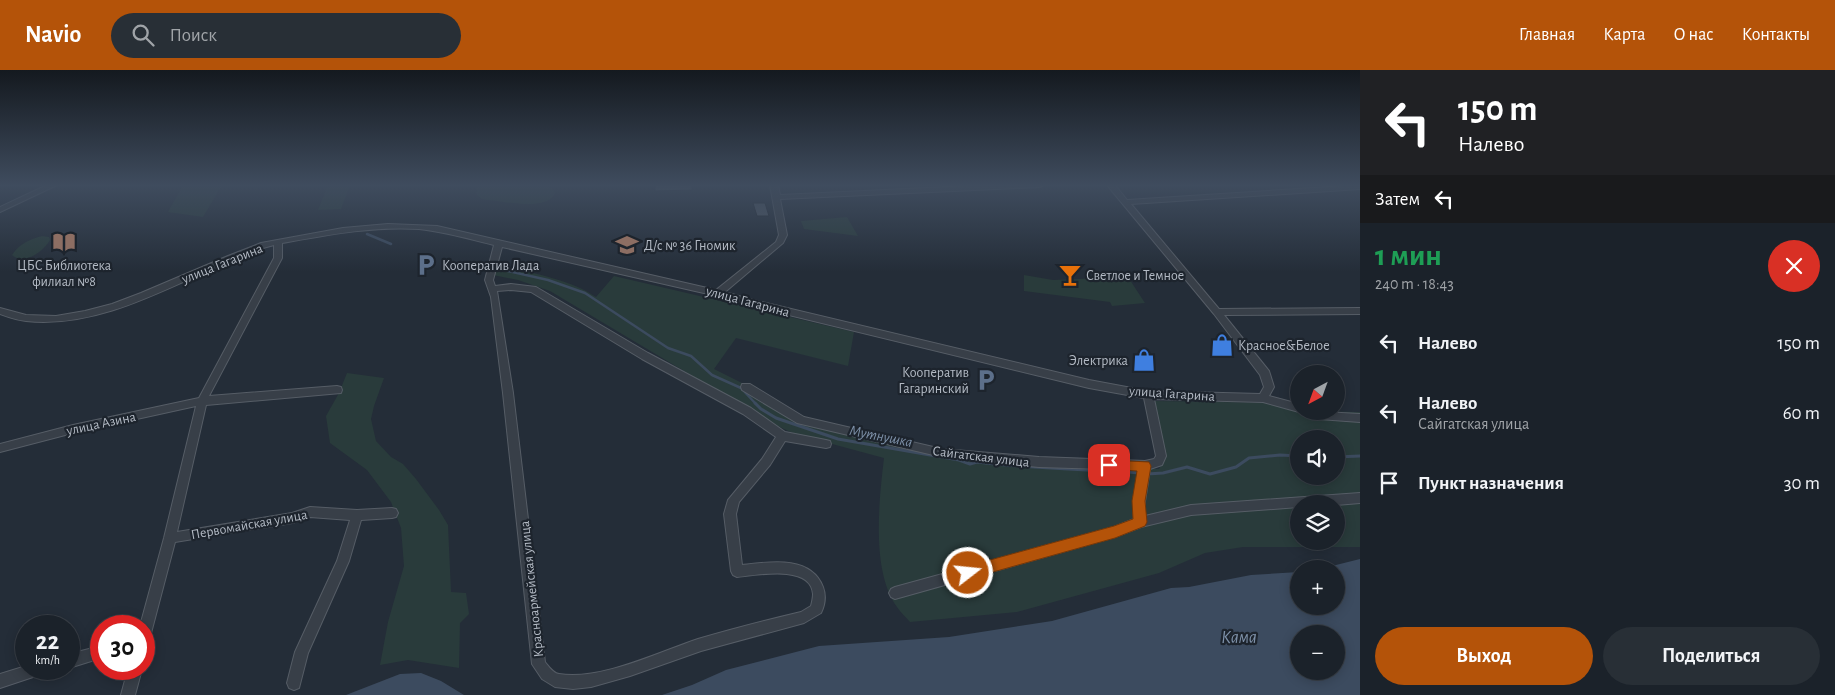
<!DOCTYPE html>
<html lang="ru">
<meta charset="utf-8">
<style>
:root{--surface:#1b222a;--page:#282f36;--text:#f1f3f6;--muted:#a0a4a8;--line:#393f47;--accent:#b45309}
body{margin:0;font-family:"Alegreya Sans",sans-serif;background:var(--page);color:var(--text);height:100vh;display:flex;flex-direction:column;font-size:19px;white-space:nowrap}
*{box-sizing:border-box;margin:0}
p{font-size:16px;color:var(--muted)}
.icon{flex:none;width:28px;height:28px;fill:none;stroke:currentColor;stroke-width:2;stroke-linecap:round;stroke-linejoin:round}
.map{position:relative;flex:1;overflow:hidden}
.side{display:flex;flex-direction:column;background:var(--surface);width:475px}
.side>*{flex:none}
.hud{background:#202124;color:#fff;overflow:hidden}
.needle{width:32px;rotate:221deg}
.fabs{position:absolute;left:1290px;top:295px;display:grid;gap:10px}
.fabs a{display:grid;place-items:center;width:55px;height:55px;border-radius:50%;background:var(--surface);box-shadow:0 2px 12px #0003,0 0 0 1px var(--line);font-size:25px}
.speed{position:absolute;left:15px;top:545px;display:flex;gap:10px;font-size:25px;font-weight:700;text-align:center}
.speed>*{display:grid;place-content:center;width:65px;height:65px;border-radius:50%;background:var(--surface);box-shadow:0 2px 12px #0003,0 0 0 1px var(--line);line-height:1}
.speed small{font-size:12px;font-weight:400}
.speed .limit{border:8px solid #d22;background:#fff;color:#111}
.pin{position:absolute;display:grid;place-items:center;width:42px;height:42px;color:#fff;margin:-21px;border-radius:10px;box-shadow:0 2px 8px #0006}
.me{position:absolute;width:55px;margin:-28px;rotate:74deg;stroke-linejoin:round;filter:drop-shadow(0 0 4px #0008)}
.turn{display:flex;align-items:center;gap:18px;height:105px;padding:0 15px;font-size:22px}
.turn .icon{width:65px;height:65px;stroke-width:2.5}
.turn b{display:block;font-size:35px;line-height:42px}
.then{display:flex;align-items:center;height:48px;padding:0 15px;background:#0003;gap:10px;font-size:19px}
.round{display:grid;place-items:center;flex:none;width:52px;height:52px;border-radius:26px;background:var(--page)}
.summary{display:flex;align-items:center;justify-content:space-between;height:85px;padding:0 15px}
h1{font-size:30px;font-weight:600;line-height:38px;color:#1e9e55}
.action{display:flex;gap:10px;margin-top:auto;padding:10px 15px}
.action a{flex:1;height:58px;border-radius:30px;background:var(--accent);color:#fff;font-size:20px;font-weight:600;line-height:58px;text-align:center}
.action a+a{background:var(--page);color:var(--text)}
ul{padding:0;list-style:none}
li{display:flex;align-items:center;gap:15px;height:70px;padding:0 15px}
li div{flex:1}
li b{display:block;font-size:19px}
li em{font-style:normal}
header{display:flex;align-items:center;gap:30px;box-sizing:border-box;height:70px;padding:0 25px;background:var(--accent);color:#fff}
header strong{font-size:24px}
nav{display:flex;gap:28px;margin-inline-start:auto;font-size:18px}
.search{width:350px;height:45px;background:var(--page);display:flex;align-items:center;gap:12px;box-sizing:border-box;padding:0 18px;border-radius:28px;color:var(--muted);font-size:19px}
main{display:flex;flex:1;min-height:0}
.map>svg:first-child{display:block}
.green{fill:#293b3b;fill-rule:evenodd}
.water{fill:#3c4b5f;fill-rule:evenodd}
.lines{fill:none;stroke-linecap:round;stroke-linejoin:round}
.stream-far1{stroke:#3c4b5f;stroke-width:2.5}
.stream{stroke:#3c4b5f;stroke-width:3}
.building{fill:#4d5763;stroke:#1f262f}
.minor-casing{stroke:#565d66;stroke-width:2}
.minor{fill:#383f48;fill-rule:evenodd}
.route{fill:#b45309;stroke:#753606}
.labels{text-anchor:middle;stroke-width:4.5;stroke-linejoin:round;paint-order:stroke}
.poi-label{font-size:14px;fill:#b3bac4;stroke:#1d242d;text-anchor:start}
.street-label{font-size:14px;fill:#b3bac4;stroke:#1d242d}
.water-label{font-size:15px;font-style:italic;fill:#7e91a9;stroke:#1d242d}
.near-water-label{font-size:18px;font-style:italic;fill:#7e91a9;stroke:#1d242d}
</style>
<header>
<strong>Navio</strong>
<div class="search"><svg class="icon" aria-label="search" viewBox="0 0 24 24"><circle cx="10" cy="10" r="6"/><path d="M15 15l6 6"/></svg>Поиск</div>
<nav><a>Главная</a><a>Карта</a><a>О нас</a><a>Контакты</a></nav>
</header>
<main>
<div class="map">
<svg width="1360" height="625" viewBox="0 0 1360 625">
<rect width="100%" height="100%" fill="#242d38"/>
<path class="green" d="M183 115H222L203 147 168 142Z
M328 115H350L341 139 318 140Z
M480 115H544L552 118 555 123C548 142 503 131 488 130L482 129 477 125 476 119Z
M847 147 858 166 804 159 801 151Z
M42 166 49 167 50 170C44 181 24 196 12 185 19 174 30 169 42 166Z
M491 194C521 200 571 209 596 227L614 206 854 262 848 296 736 268 714 299 746 315 800 352 944 385 1159 399 1166 385 1154 342 1155 331 1291 333 1299 341 1360 342V477H1243L1205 483 1159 503 1017 542 910 552C906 547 901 543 897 537 871 501 879 431 884 388L795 364 771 353 550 221 518 210 488 204ZM1299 369H1336V406H1299ZM1299 434H1336V471H1299Z
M1024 205 1053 210 1128 207 1145 233 1112 236 1110 232 1024 221Z
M347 303 384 308 374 336 371 349 376 371 391 387 403 394 416 409 439 440 448 455 451 522 466 523 469 544 460 553 459 598 408 590 380 595 388 552 404 496 401 458 391 432 367 400 330 373 326 346 339 323Z"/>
<path class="water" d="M1360 489V625H662L692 615 726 600 819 576 949 567 1052 551 1171 518 1189 517 1251 505 1299 502V536H1336V499H1320ZM1299 564H1336V601H1299Z
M421 603 441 611 464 625H346L400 604Z"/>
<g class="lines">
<path class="stream-far1" d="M367 164 391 174
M499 199 548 210 585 223 668 278 691 286 712 305 741 318 756 334"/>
<path class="stream" d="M755 333 761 339 776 348 838 369 959 390 970 394 977 392C1032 399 1087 399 1142 403
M1336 387 1360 386
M1147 404 1163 403 1187 397 1210 404 1236 397 1249 388 1280 385 1299 386"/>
</g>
<path class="building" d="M655 115H692V120L655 121Z
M753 133H765L769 146H757Z"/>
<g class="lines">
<defs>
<path id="minor" d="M47 115H57L0 142V137Z
M770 115H778L780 125 990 115H1044L1040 117 780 129 787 165 783 173 725 222 749 229 1089 310 1148 321 1260 324 1264 317 1260 305 1214 244 1107 115H1115L1127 130 1360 115V119L1131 134 1219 239 1360 238V244L1224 245 1269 301 1274 317 1269 326 1299 334V341H1301L1299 342 1263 332 1154 329 1166 386 1162 395 1150 399 1145 431V446L1191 435 1360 423V433L1336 435 1299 434V437L1191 445 1141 457 1115 467 895 529 891 527 889 523 891 519 895 517 1114 457 1134 449 1133 431 1139 400 1039 397 942 387 797 353 742 320 741 317 742 314H750L804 347 942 379 1039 387 1145 391 1154 389 1156 386 1144 328 1089 318 748 235 717 226 502 177 493 210 495 216 511 214 536 217 648 283 751 338 785 362 826 370 830 371 831 374 830 377 826 378 785 371 770 395 739 432 736 444 742 495C769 492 811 485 823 517 826 525 825 535 821 543L804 553 701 581 630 606 591 617 573 619 555 617 542 609 532 594 503 323 491 227 485 210 494 175C470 169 445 162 419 159 373 156 327 165 282 173V188L209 326 337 316 341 317 342 320 341 323 206 335 177 462 292 443 310 437 357 440 392 438 396 439 398 443 396 447 392 448 361 450 349 491 308 583 299 618 294 620 289 618 287 613 295 582 337 491 350 450 310 447 292 453 175 472 150 567 149 572 144 573V556H140L164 468 196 336 73 363 0 382V374L73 355 199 328 274 188V175C253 180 233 190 214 198 154 225 92 258 26 251 17 250 8 247 0 244V238L26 245 56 246 85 241 112 234 141 223 228 186 261 173 343 158 388 154 437 156 716 220 776 172 779 165ZM511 220 531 222 642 289 743 344 776 367 762 389 728 430 724 444 731 501 733 505 737 507C756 505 811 494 813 524 813 528 812 532 811 536L801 542C767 550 732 559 698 569 659 582 600 611 559 604 553 603 549 597 545 592L513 323 497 221Z
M1304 341 1360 344V352L1319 349 1305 344Z
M101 576V588L69 598V584Z
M26 596V599H44L42 604 0 618V604Z
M128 599H142L135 625H121Z"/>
</defs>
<use href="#minor" class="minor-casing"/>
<use href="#minor" class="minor"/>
</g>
<linearGradient id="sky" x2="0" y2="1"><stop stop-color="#14191f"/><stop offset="0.57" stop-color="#3f4c5e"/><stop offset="1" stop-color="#3f4c5e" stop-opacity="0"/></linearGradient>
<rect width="1360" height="202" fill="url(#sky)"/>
<path class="route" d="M1109 390 1149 392 1151 396 1145 431 1147 452 1145 456 1115 468 968 509 963 507 961 503 963 498 968 496 1114 456 1133 449 1132 431 1137 401 1105 399 1103 395 1105 391Z"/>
<defs>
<symbol id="library-bare" viewBox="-9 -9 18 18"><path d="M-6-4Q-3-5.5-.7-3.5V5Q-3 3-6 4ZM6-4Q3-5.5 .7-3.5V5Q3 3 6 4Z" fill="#8d6e63" stroke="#1d242d" stroke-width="2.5" paint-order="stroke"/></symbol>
<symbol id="school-bare" viewBox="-9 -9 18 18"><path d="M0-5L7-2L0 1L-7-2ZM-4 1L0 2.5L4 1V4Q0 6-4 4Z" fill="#8d6e63" stroke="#1d242d" stroke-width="2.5" paint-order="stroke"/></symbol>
<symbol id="parking-bare" viewBox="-9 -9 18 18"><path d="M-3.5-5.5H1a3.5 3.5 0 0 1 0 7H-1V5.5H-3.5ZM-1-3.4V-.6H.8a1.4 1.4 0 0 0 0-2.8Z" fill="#5c6f8a" stroke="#1d242d" stroke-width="2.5" paint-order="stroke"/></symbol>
<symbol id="bar-bare" viewBox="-9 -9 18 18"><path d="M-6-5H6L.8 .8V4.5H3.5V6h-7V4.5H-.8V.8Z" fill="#e8710a" stroke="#1d242d" stroke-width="2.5" paint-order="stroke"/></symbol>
<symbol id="shop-bare" viewBox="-9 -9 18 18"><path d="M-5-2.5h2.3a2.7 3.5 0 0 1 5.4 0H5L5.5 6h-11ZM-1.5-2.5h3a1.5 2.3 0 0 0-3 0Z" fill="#3f7fe0" stroke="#1d242d" stroke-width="2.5" paint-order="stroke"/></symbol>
</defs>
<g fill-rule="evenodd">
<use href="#library-bare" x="48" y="156" width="32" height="32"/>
<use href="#school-bare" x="611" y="159" width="32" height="32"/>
<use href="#parking-bare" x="410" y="179" width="32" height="32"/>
<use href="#bar-bare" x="1054" y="189" width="32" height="32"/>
<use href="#shop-bare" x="1206" y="259" width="32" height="32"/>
<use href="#shop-bare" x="1128" y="274" width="32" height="32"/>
<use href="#parking-bare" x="970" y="294" width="32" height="32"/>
</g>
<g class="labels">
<g class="poi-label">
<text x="644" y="180">Д/с № 36 Гномик</text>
<text x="64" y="200" text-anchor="middle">ЦБС Библиотека<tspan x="64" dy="16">филиал №8</tspan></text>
<text x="442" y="200">Кооператив Лада</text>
<text x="1086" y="210">Светлое и Темное</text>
<text x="1238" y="280">Красное&amp;Белое</text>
<text x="1128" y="295" text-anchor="end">Электрика</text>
<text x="969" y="307" text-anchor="end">Кооператив<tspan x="969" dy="16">Гагаринский</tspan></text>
</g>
<g class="street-label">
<text transform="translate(222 193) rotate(-22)" y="5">улица Гагарина</text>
<text transform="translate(748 231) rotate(15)" y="5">улица Гагарина</text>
<text transform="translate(1172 323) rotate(4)" y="5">улица Гагарина</text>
<text transform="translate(101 353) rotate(-12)" y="5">улица Азина</text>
<text transform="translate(981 386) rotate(7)" y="5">Сайгатская улица</text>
<text transform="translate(249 454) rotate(-10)" y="5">Первомайская улица</text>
<text transform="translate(531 519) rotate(-96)" y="5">Красноармейская улица</text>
</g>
<g class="water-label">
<text transform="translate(881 366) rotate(11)" y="5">Мутнушка</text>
</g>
<g class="near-water-label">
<text x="1239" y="573">Кама</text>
</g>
</g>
</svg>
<div class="fabs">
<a><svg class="needle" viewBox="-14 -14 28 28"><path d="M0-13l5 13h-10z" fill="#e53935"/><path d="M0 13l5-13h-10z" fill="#a0a4a8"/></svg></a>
<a><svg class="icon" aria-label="sound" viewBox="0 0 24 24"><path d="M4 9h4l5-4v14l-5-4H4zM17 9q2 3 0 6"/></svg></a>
<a><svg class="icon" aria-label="layers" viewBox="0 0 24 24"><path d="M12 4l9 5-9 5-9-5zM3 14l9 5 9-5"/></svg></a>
<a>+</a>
<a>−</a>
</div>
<div class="speed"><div>22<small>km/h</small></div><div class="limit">30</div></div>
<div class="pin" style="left:1109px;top:395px;background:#d93025"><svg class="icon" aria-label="arrive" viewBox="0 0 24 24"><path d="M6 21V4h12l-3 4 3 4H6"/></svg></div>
<svg class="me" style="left:968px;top:503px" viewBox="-20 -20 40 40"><circle r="17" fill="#b45309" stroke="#fff" stroke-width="3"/><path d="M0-11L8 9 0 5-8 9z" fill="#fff"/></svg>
</div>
<section class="side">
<div class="hud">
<div class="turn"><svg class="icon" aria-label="left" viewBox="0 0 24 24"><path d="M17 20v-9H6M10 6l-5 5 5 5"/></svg><div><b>150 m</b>Налево</div></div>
<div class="then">Затем<svg class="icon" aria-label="left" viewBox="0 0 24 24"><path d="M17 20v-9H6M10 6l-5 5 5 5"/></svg></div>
</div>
<div class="summary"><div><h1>1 мин</h1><p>240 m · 18:43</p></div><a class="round" style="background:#d93025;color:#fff"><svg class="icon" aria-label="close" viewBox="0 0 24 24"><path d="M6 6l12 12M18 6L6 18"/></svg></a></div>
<ul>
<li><svg class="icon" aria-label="left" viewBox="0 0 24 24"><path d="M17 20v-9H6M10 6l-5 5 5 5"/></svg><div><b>Налево</b></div><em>150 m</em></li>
<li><svg class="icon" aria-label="left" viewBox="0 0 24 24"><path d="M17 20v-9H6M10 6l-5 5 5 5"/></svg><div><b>Налево</b><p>Сайгатская улица</p></div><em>60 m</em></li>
<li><svg class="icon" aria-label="arrive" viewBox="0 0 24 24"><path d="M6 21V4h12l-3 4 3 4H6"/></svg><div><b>Пункт назначения</b></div><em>30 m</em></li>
</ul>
<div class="action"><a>Выход</a><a>Поделиться</a></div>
</section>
</main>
